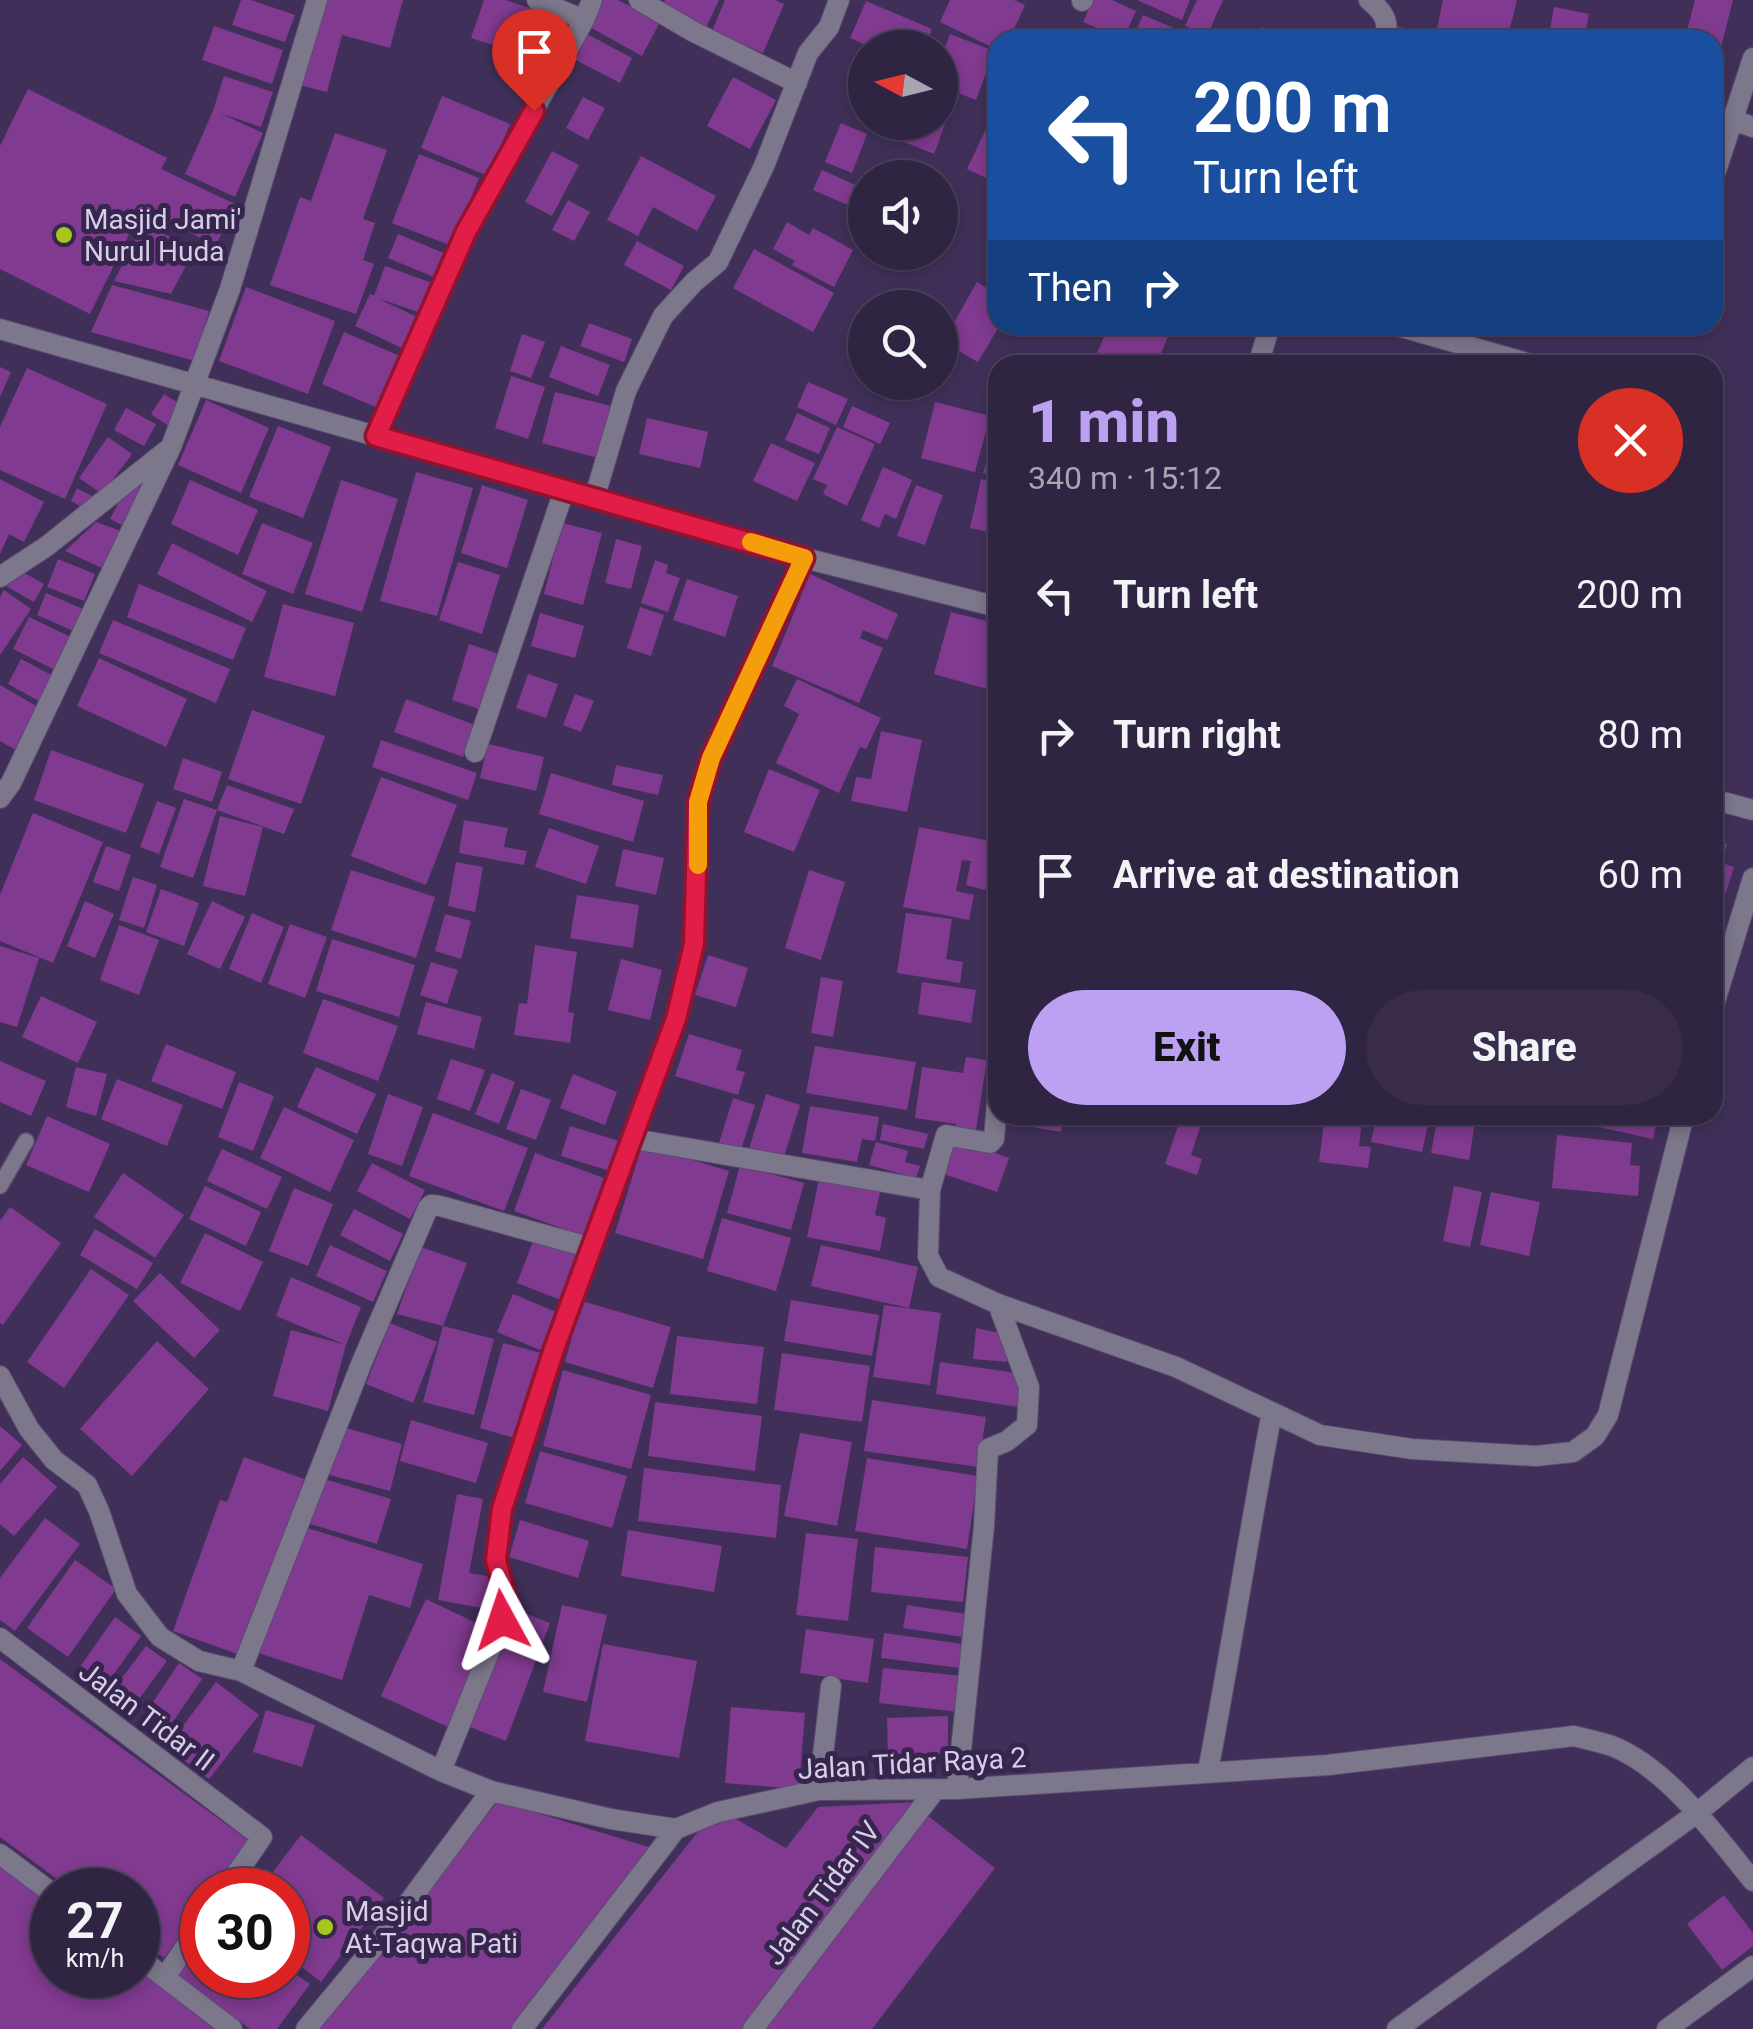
<!DOCTYPE html>
<meta charset="utf-8">
<style>
:root{--surface:#302443;--page:#382c4a;--text:#f1f3f6;--muted:#a8a4b2;--line:#4b415c;--accent:#bca0f2}
body{margin:0;font-family:Roboto,sans-serif;background:var(--page);color:var(--text);height:100vh;display:flex;flex-direction:column;font-size:38px;white-space:nowrap}
*{box-sizing:border-box;margin:0}
p{font-size:32px;color:var(--muted)}
.icon{flex:none;width:55px;height:55px;fill:none;stroke:currentColor;stroke-width:2;stroke-linecap:round;stroke-linejoin:round}
.map{position:relative;flex:1;overflow:hidden}
.sheet{position:absolute;left:988px;top:355px;width:735px;height:770px;display:flex;flex-direction:column;background:var(--surface);border-radius:30px;box-shadow:0 5px 15px #0003,0 0 0 2px var(--line)}
.sheet>*{flex:none}
.guide{position:absolute;left:988px;top:30px;width:735px;height:305px;border-radius:30px;box-shadow:0 5px 15px #0003,0 0 0 2px var(--line);background:#1a4fa0;color:#fff;overflow:hidden}
.needle{width:65px;rotate:277deg}
.fabs{position:absolute;left:848px;top:30px;display:grid;gap:20px}
.fabs a{display:grid;place-items:center;width:110px;height:110px;border-radius:50%;background:var(--surface);box-shadow:0 5px 15px #0003,0 0 0 2px var(--line);font-size:50px}
.speed{position:absolute;left:30px;top:1868px;display:flex;gap:20px;font-size:50px;font-weight:700;text-align:center}
.speed>*{display:grid;place-content:center;width:130px;height:130px;border-radius:50%;background:var(--surface);box-shadow:0 5px 15px #0003,0 0 0 2px var(--line);line-height:1}
.speed small{font-size:25px;font-weight:400}
.speed .limit{border:15px solid #d22;background:#fff;color:#111}
.pin{position:absolute;display:grid;place-items:center;width:85px;height:85px;color:#fff;margin:-102px -42px;border-radius:50% 50% 50% 0;rotate:-45deg;box-shadow:0 0 10px #0007}
.pin .icon{rotate:45deg}
.me{position:absolute;width:110px;margin:-55px;rotate:355deg;stroke-linejoin:round;filter:drop-shadow(0 0 8px #0008)}
.turn{display:flex;align-items:center;gap:35px;height:210px;padding:0 40px;font-size:45px}
.turn .icon{width:130px;height:130px;stroke-width:2.5}
.turn b{display:block;font-size:70px;line-height:85px}
.then{display:flex;align-items:center;height:95px;padding:0 40px;background:#0003;gap:20px;font-size:38px}
.round{display:grid;place-items:center;flex:none;width:105px;height:105px;border-radius:52px;background:var(--page)}
.head{display:flex;align-items:center;justify-content:space-between;height:170px;padding:0 40px}
h1{font-size:60px;font-weight:800;line-height:75px;color:var(--accent)}
.cta{display:flex;gap:20px;margin-top:auto;padding:20px 40px}
.cta a{flex:1;height:115px;border-radius:60px;background:var(--accent);color:#111;font-size:40px;font-weight:800;line-height:115px;text-align:center}
.cta a+a{background:var(--page);color:var(--text)}
ul{padding:0;list-style:none}
li{display:flex;align-items:center;gap:30px;height:140px;padding:0 40px}
li div{flex:1}
li b{display:block;font-size:38px}
li em{font-style:normal}
.map>svg:first-child{display:block}
.building{fill:#803a8f}
.lines{fill:none;stroke-linecap:round;stroke-linejoin:round}
.service-casing{stroke:#5b4c73;stroke-width:18}
.minor-casing{stroke:#5b4c73;stroke-width:22}
.service{stroke:#7d778b;stroke-width:15}
.minor{stroke:#7d778b;stroke-width:20}
.route-casing{stroke:#92132f;stroke-width:25}
.route{stroke:#e11d48;stroke-width:18}
.slow{stroke:#f59e0b;stroke-width:18}
.poi-dot{fill:#a8c71c;stroke:#36264e;stroke-width:4}
.labels{text-anchor:middle;stroke-width:10;stroke-linejoin:round;paint-order:stroke}
.poi-label{font-size:28px;fill:#d7cee8;stroke:#36264e;text-anchor:start}
.street-label{font-size:28px;fill:#d7cee8;stroke:#36264e}
</style>
<div class="map">
<svg width="1753" height="2029" viewBox="0 0 1753 2029">
<rect width="100%" height="100%" fill="#403059"/>
<path class="building" d="M241 0H251L295 15 285 42 232 25Z
M322 0H403L390 48 342 35 327 92 299 85Z
M484 0H505L568 20 553 65 471 38Z
M599 0H618L660 22 642 56 586 25Z
M665 0H719L705 30 661 8Z
M725 0H775L784 4 763 53 712 31Z
M950 0H1014L1025 5 1009 40H998V50L940 22Z
M1093 0H1112L1136 11 1123 39 1083 22Z
M1137 0H1190L1182 20Z
M1197 0H1223L1207 36 1185 26Z
M1443 0H1517L1507 40H1486L1437 28Z
M1695 0H1733L1721 47 1712 45V40L1685 38Z
M866 1 932 29 924 48H872L850 38Z
M1554 7 1589 14 1584 40H1548Z
M1143 15 1202 40H1132Z
M214 26 283 50 272 84 202 60Z
M1261 27 1302 39V40H1258Z
M587 34 632 58 620 83 574 59Z
M950 34 994 51 976 100 940 86V61Z
M224 76 273 92 261 127 219 113 263 133 235 197 185 174 213 111Z
M733 77 776 100 750 149 707 126Z
M28 89 167 158 161 169 235 204 216 245 141 210 90 314 0 269V146Z
M442 96 510 124 488 176 421 148Z
M583 97 605 108 588 140 566 128Z
M991 118 998 121 997 183 967 169Z
M940 121 945 124 934 154 874 130 877 122Z
M841 123 867 134 852 173 825 162Z
M335 133 387 150 363 219 375 223 363 260 374 264 356 314 270 285 300 197 311 201Z
M552 151 579 165 552 216 525 202Z
M419 154 479 178 452 246 392 223Z
M641 156 716 196 697 231 653 207 638 236 607 220Z
M822 170 860 187 852 207 813 190Z
M568 200 590 212 574 241 552 230Z
M787 222 809 235 813 228 853 250 834 287 792 265 795 261 773 249Z
M144 223 194 250 171 294 114 281Z
M398 234 446 254 436 278 388 258Z
M637 241 684 266 671 290 624 265Z
M754 249 834 293 813 332 733 288Z
M385 266 432 283 421 313 377 298 419 318 404 349 355 326 370 294 374 296Z
M977 282 998 295V325H1000L978 362 943 342Z
M112 285 209 311 195 361 91 332Z
M246 287 335 321 308 394 219 361Z
M589 323 632 339 624 362 580 346Z
M1109 325H1173L1156 365H1100L1093 362Z
M344 332 400 356 378 408 322 384Z
M522 334 545 342 531 378 510 371Z
M561 346 610 365 598 396 549 377Z
M0 367 11 372 0 397Z
M27 368 107 404 65 499 0 470V427Z
M511 376 545 387 528 439 495 428Z
M808 382 848 399 836 425 797 407Z
M555 392 611 406 598 458 542 443Z
M164 394 183 406 170 427 151 414Z
M206 400 269 428 241 493 178 465Z
M935 402 990 416 975 472 921 458Z
M852 406 890 423 880 444 843 427Z
M126 408 156 424 144 446 114 430Z
M797 413 830 428 819 454 785 440Z
M647 418 708 432 700 468 639 454Z
M278 426 331 447 303 518 249 497Z
M837 427 875 444 847 506 823 494 827 485 813 479Z
M108 437 132 454 102 494 79 478Z
M771 443 815 463 797 501 753 481Z
M992 443 998 445V477L983 473Z
M883 467 912 480 896 519 885 514 879 528 861 520Z
M416 472 473 488 437 616 380 601Z
M0 479 44 502 24 542 9 534 0 554Z
M981 479 998 483V534L970 528Z
M190 480 258 510 238 555 171 524Z
M341 480 398 499 362 612 305 594Z
M130 481 146 491 126 527 110 519Z
M482 485 528 500 507 568 461 553Z
M916 485 943 495 925 545 897 536Z
M77 488 92 496 86 509 71 501Z
M96 522 121 531 104 569 65 551Z
M262 523 313 543 293 594 242 574Z
M562 523 602 533 583 605 544 594Z
M616 539 642 546 631 589 605 583Z
M172 543 267 591 252 622 157 574Z
M58 559 95 574 84 601 47 587Z
M655 560 668 565 666 573 680 578 668 612 641 603Z
M458 562 500 575 482 634 439 620Z
M16 568 44 584 34 602 6 586Z
M810 574 898 614 887 640 863 630 860 638 883 648 859 703 772 666Z
M687 579 738 596 725 637 673 620Z
M139 584 246 628 233 660 127 617Z
M4 590 31 609 0 655V597Z
M46 593 85 610 76 632 37 615Z
M283 604 354 623 335 696 264 677Z
M640 607 664 615 651 656 627 648Z
M951 612 998 624 986 673 998 676V692L934 674Z
M540 613 584 626 575 658 531 646Z
M29 617 75 639 59 672 13 649Z
M113 620 230 669 216 703 99 653Z
M469 644 499 654 482 710 452 700Z
M99 658 187 699 166 747 77 706Z
M21 659 59 679 46 705 8 684Z
M528 674 558 684 546 718 516 708Z
M797 679 881 718 866 749 860 747 839 793 776 763 799 714 784 706Z
M0 685 45 711 21 753 0 741Z
M575 694 594 701 581 732 563 725Z
M406 699 475 725 463 757 394 732Z
M252 710 325 736 301 804 228 779Z
M881 731 922 740 907 812 851 801 856 777 871 779Z
M381 740 477 773 468 800 372 767Z
M488 744 544 757 536 791 480 778Z
M51 750 144 784 126 833 34 800Z
M183 758 222 772 212 802 173 789Z
M616 765 663 775 658 795 612 785Z
M769 769 820 790 794 852 744 832Z
M551 773 644 801 633 842 539 814Z
M381 777 457 805 426 885 351 856Z
M227 785 294 809 284 834 217 810Z
M184 799 217 810 193 878 160 867Z
M157 801 176 808 159 854 140 847Z
M33 813 103 842 53 963 0 941V895Z
M220 816 263 827 245 896 203 886Z
M464 820 508 828 504 847 527 851 524 865 459 853Z
M919 827 995 842 985 890 966 885 971 861 962 860 956 891 974 895 969 920 903 907Z
M549 828 599 846 586 884 535 867Z
M1712 840 1727 844 1722 863 1734 867 1713 933Z
M106 846 131 855 119 891 93 882Z
M623 849 664 858 656 895 615 886Z
M456 862 483 867 475 912 448 906Z
M351 870 435 897 416 958 331 930Z
M809 870 845 882 821 960 785 948Z
M133 877 157 885 144 928 119 920Z
M161 889 199 903 184 946 146 932Z
M577 895 639 905 633 948 570 938Z
M85 901 114 914 95 958 67 946Z
M212 901 245 917 220 969 187 954Z
M252 913 284 927 261 983 229 969Z
M906 913 952 919 946 959 963 962 960 983 897 973Z
M445 914 471 921 461 959 435 951Z
M290 924 327 937 305 998 268 984Z
M119 925 159 940 139 995 100 980Z
M332 939 415 965 399 1017 316 991Z
M535 945 577 952 568 1012 574 1013 570 1043 514 1035 519 1003 527 1004Z
M0 946 39 958 17 1027 0 1022Z
M708 955 748 968 736 1007 695 995Z
M621 959 662 970 650 1020 608 1010Z
M431 962 458 970 447 1004 420 995Z
M821 977 843 981 833 1037 811 1033Z
M922 982 976 990 971 1023 918 1014Z
M41 996 97 1022 78 1063 22 1037Z
M323 999 398 1026 378 1081 303 1053Z
M426 1002 482 1017 474 1049 417 1034Z
M689 1034 742 1050 736 1070 745 1072 738 1095 675 1076Z
M166 1044 236 1072 222 1109 151 1081Z
M815 1046 916 1062 907 1110 806 1093Z
M966 1057 987 1060 975 1136 955 1133 956 1124 915 1118 922 1067 963 1073Z
M451 1059 485 1070 470 1111 437 1099Z
M0 1061 46 1081 31 1116 0 1102Z
M76 1067 107 1074 96 1116 66 1107Z
M316 1067 376 1094 357 1134 297 1107Z
M492 1073 515 1082 499 1124 475 1114Z
M573 1074 617 1092 605 1125 560 1108Z
M117 1079 183 1105 167 1146 101 1119Z
M239 1082 274 1096 253 1151 218 1137Z
M521 1089 551 1100 536 1140 506 1129Z
M388 1094 423 1107 402 1166 368 1154Z
M766 1094 800 1105 783 1160 749 1149Z
M733 1098 755 1105 740 1153 718 1146Z
M810 1106 879 1117 875 1141 862 1139 857 1162 802 1153Z
M284 1107 354 1140 330 1192 260 1158Z
M433 1113 528 1148 504 1211 409 1176Z
M1010 1115H1064L1061 1132 1009 1123Z
M1182 1115H1204L1191 1155 1202 1159 1197 1175 1165 1164Z
M1325 1115 1362 1118 1359 1146 1371 1147 1368 1168 1319 1162Z
M1377 1115H1430L1422 1152 1371 1142Z
M1438 1115H1476L1469 1160 1431 1153Z
M1592 1115H1658L1653 1139 1590 1125Z
M47 1116 110 1144 89 1192 26 1165Z
M883 1124 928 1134 924 1149 880 1140Z
M570 1126 619 1141 610 1171 561 1156Z
M1557 1135 1632 1143 1630 1165 1640 1166 1638 1196 1552 1188Z
M950 1137 1009 1158 997 1192 938 1172Z
M876 1142 908 1151 905 1162 920 1166 916 1178 869 1165Z
M642 1145 729 1171 703 1259 615 1233Z
M222 1149 282 1177 267 1209 207 1181Z
M535 1153 604 1178 583 1236 514 1211Z
M372 1163 425 1190 410 1219 357 1191Z
M740 1165 804 1183 791 1230 727 1213Z
M123 1173 184 1215 155 1258 94 1217Z
M820 1174 881 1187 875 1215 886 1218 880 1251 807 1237Z
M205 1186 261 1212 246 1246 189 1219Z
M1454 1186 1482 1192 1470 1247 1443 1241Z
M294 1188 333 1204 308 1266 269 1251Z
M1491 1192 1540 1202 1529 1256 1480 1245Z
M10 1207 61 1243 3 1325 0 1323V1221Z
M354 1209 403 1234 390 1261 340 1235Z
M722 1218 791 1238 776 1291 707 1271Z
M95 1229 153 1263 137 1289 80 1255Z
M205 1233 263 1262 240 1311 180 1283Z
M535 1236 579 1253 561 1300 517 1283Z
M330 1245 387 1271 373 1302 316 1276Z
M821 1245 918 1267 909 1308 811 1286Z
M421 1247 467 1263 443 1326 397 1314Z
M91 1269 129 1295 64 1388 27 1362Z
M160 1273 220 1330 194 1358 133 1301Z
M291 1277 361 1307 346 1345 276 1316Z
M513 1294 561 1314 545 1352 497 1332Z
M791 1300 879 1315 872 1356 784 1341Z
M582 1301 671 1327 653 1388 565 1362Z
M884 1305 941 1313 930 1385 873 1377Z
M390 1323 437 1342 413 1403 366 1384Z
M443 1326 494 1339 474 1415 423 1402Z
M976 1328 1005 1334 1007 1362 973 1359Z
M291 1330 346 1345 328 1411 273 1396Z
M677 1336 764 1347 757 1404 670 1394Z
M157 1341 209 1389 132 1476 80 1429Z
M503 1343 541 1353 518 1439 480 1428Z
M782 1353 870 1366 862 1422 774 1410Z
M940 1362 1023 1374 1018 1407 936 1394Z
M563 1370 651 1395 631 1469 543 1446Z
M872 1400 986 1417 978 1467 864 1451Z
M655 1402 762 1416 755 1471 648 1456Z
M411 1420 488 1443 476 1483 400 1461Z
M0 1426 22 1445 0 1471Z
M339 1426 402 1444 390 1491 326 1474Z
M800 1433 852 1442 837 1526 784 1516Z
M540 1451 627 1476 612 1528 525 1503Z
M23 1457 57 1487 14 1536 0 1524V1484Z
M244 1457 304 1479 240 1655 173 1631 220 1500 227 1502Z
M867 1458 978 1476 967 1549 855 1531Z
M644 1468 781 1485 776 1538 638 1521Z
M321 1478 391 1499 377 1544 307 1523Z
M457 1494 483 1499 469 1573 499 1578 493 1610 438 1600Z
M45 1518 80 1544 15 1631 0 1620V1578Z
M520 1520 589 1541 578 1578 509 1557Z
M298 1525 423 1564 410 1608 369 1595 342 1680 258 1653Z
M628 1530 722 1546 714 1592 621 1576Z
M806 1533 858 1539 848 1621 796 1615Z
M875 1547 968 1557 963 1602 871 1592Z
M75 1560 116 1589 68 1657 27 1628Z
M426 1599 495 1632 450 1728 381 1696Z
M562 1605 607 1615 587 1702 543 1692Z
M907 1605 966 1614 963 1637 903 1628Z
M514 1609 550 1623 506 1741 470 1727Z
M115 1617 141 1636 101 1692 75 1674Z
M806 1629 874 1639 868 1683 800 1673Z
M884 1633 963 1644 960 1668 881 1658Z
M603 1644 697 1661 679 1758 585 1741Z
M146 1646 167 1661 133 1707 112 1691Z
M0 1659 249 1841 213 1890H202V1905L164 1958 138 1938V1890H72L0 1837Z
M179 1663 202 1679 168 1729 145 1714Z
M883 1668 963 1676 959 1712 879 1703Z
M216 1682 259 1715 209 1779 167 1747Z
M731 1707 805 1713 799 1789 725 1783Z
M266 1710 315 1725 302 1767 253 1752Z
M948 1716V1756L888 1757 887 1718Z
M498 1801 655 1849 515 2029H318Z
M917 1802 744 2029H542L700 1829 734 1818 786 1848 818 1807Z
M928 1816 995 1868 872 2029H765Z
M301 1835 384 1898 321 1982 288 1956V1890H259Z
M0 1865 52 1905V1975H138V1970L214 2029H0Z
M1724 1895 1753 1933V1946L1722 1970 1687 1924Z
M202 1934V1975H288V1969L310 1984 277 2029H250L174 1973Z"/>
<g class="lines">
<defs>
<path id="service" d="M0 1186 26 1141"/>
<path id="minor" d="M537 0 584 20 592 0
M639 0 694 32 797 83
M1369 0C1382 10 1393 24 1382 40
M1082 1 1083 0
M1386 35 1408 40
M1733 120 1753 127
M1712 183 1753 58
M1394 325 1527 363
M0 329 804 558 998 607
M1258 365 1270 325
M376 436 466 232 584 20
M595 496 626 391 663 316 694 282 718 262 764 166 808 53 829 27 839 0
M0 577 47 546 166 451
M475 752 564 491
M0 798 11 783 171 447 230 289 317 0
M1712 799 1753 810
M1712 1011 1753 878
M998 1013V1049
M998 1091 994 1139 990 1143 946 1135 930 1190 928 1256 939 1277 998 1304 1176 1367 1320 1435 1412 1449 1536 1456 1573 1452 1595 1436 1608 1415 1684 1115
M634 1139 930 1190
M0 1376 29 1429 54 1460 87 1485 99 1511 127 1594 160 1637 199 1661 241 1671 441 1771 491 1791 611 1819 676 1829 718 1812 819 1790 957 1789 1328 1765 1574 1736C1586 1739 1600 1742 1612 1746 1668 1768 1716 1836 1753 1881
M0 1638 262 1837 225 1890
M241 1671 362 1362 428 1208 431 1205 440 1206 592 1248
M441 1771 502 1620 507 1601 495 1560 502 1509 554 1349 676 1019 693 943 698 868V802L711 758 804 558
M1208 1771C1231 1651 1249 1531 1272 1412
M957 1789 984 1526 988 1449 1007 1441 1027 1425 1029 1387 998 1304
M819 1790 831 1686
M0 1854 52 1893
M138 1957 232 2029
M165 1977 202 1923
M306 2029 389 1929 491 1791
M522 2029 676 1829
M753 2029 935 1790
M1397 2029 1697 1813 1753 1767
M1667 2029 1753 1966"/>
</defs>
<use href="#service" class="service-casing"/>
<use href="#minor" class="minor-casing"/>
<use href="#service" class="service"/>
<use href="#minor" class="minor"/>
</g>
<g class="lines">
<defs>
<path id="route" d="M502 1620 507 1601 496 1560 502 1509 554 1349 676 1019 694 944 698 802 711 758 804 558 376 436 466 232 534 111"/>
</defs>
<use href="#route" class="route-casing"/>
<use href="#route" class="route"/>
<path class="slow" d="M698 865V802L711 758 804 558 751 542"/>
</g>
<g class="poi-dot">
<circle cx="64" cy="235" r="10"/>
<circle cx="325" cy="1927" r="10"/>
</g>
<g class="labels">
<g class="poi-label">
<text x="84" y="229">Masjid Jami'<tspan x="84" dy="32">Nurul Huda</tspan></text>
<text x="345" y="1921">Masjid<tspan x="345" dy="32">At-Taqwa Pati</tspan></text>
</g>
<g class="street-label">
<text transform="translate(147 1716) rotate(37)" y="10">Jalan Tidar II</text>
<text transform="translate(912 1763) rotate(-3)" y="10">Jalan Tidar Raya 2</text>
<text transform="translate(822 1893) rotate(-53)" y="10">Jalan Tidar IV</text>
</g>
</g>
</svg>
<div class="fabs">
<a><svg class="needle" viewBox="-14 -14 28 28"><path d="M0-13l5 13h-10z" fill="#e53935"/><path d="M0 13l5-13h-10z" fill="#a8a4b2"/></svg></a>
<a><svg class="icon" aria-label="sound" viewBox="0 0 24 24"><path d="M4 9h4l5-4v14l-5-4H4zM17 9q2 3 0 6"/></svg></a>
<a><svg class="icon" aria-label="search" viewBox="0 0 24 24"><circle cx="10" cy="10" r="6"/><path d="M15 15l6 6"/></svg></a>
</div>
<div class="speed"><div>27<small>km/h</small></div><div class="limit">30</div></div>
<div class="pin" style="left:534px;top:111px;background:#d93025"><svg class="icon" aria-label="arrive" viewBox="0 0 24 24"><path d="M6 21V4h12l-3 4 3 4H6"/></svg></div>
<svg class="me" style="left:502px;top:1620px" viewBox="-20 -20 40 40"><path d="M0-17L14 15 0 8-14 15z" fill="#e11d48" stroke="#fff" stroke-width="4"/></svg>
<div class="guide">
<div class="turn"><svg class="icon" aria-label="left" viewBox="0 0 24 24"><path d="M17 20v-9H6M10 6l-5 5 5 5"/></svg><div><b>200 m</b>Turn left</div></div>
<div class="then">Then<svg class="icon" aria-label="right" viewBox="0 0 24 24"><path d="M7 20v-9h11M14 6l5 5-5 5"/></svg></div>
</div>
<section class="sheet">
<div class="head"><div><h1>1 min</h1><p>340 m · 15:12</p></div><a class="round" style="background:#d93025;color:#fff"><svg class="icon" aria-label="close" viewBox="0 0 24 24"><path d="M6 6l12 12M18 6L6 18"/></svg></a></div>
<ul>
<li><svg class="icon" aria-label="left" viewBox="0 0 24 24"><path d="M17 20v-9H6M10 6l-5 5 5 5"/></svg><div><b>Turn left</b></div><em>200 m</em></li>
<li><svg class="icon" aria-label="right" viewBox="0 0 24 24"><path d="M7 20v-9h11M14 6l5 5-5 5"/></svg><div><b>Turn right</b></div><em>80 m</em></li>
<li><svg class="icon" aria-label="arrive" viewBox="0 0 24 24"><path d="M6 21V4h12l-3 4 3 4H6"/></svg><div><b>Arrive at destination</b></div><em>60 m</em></li>
</ul>
<div class="cta"><a>Exit</a><a>Share</a></div>
</section>
</div>
